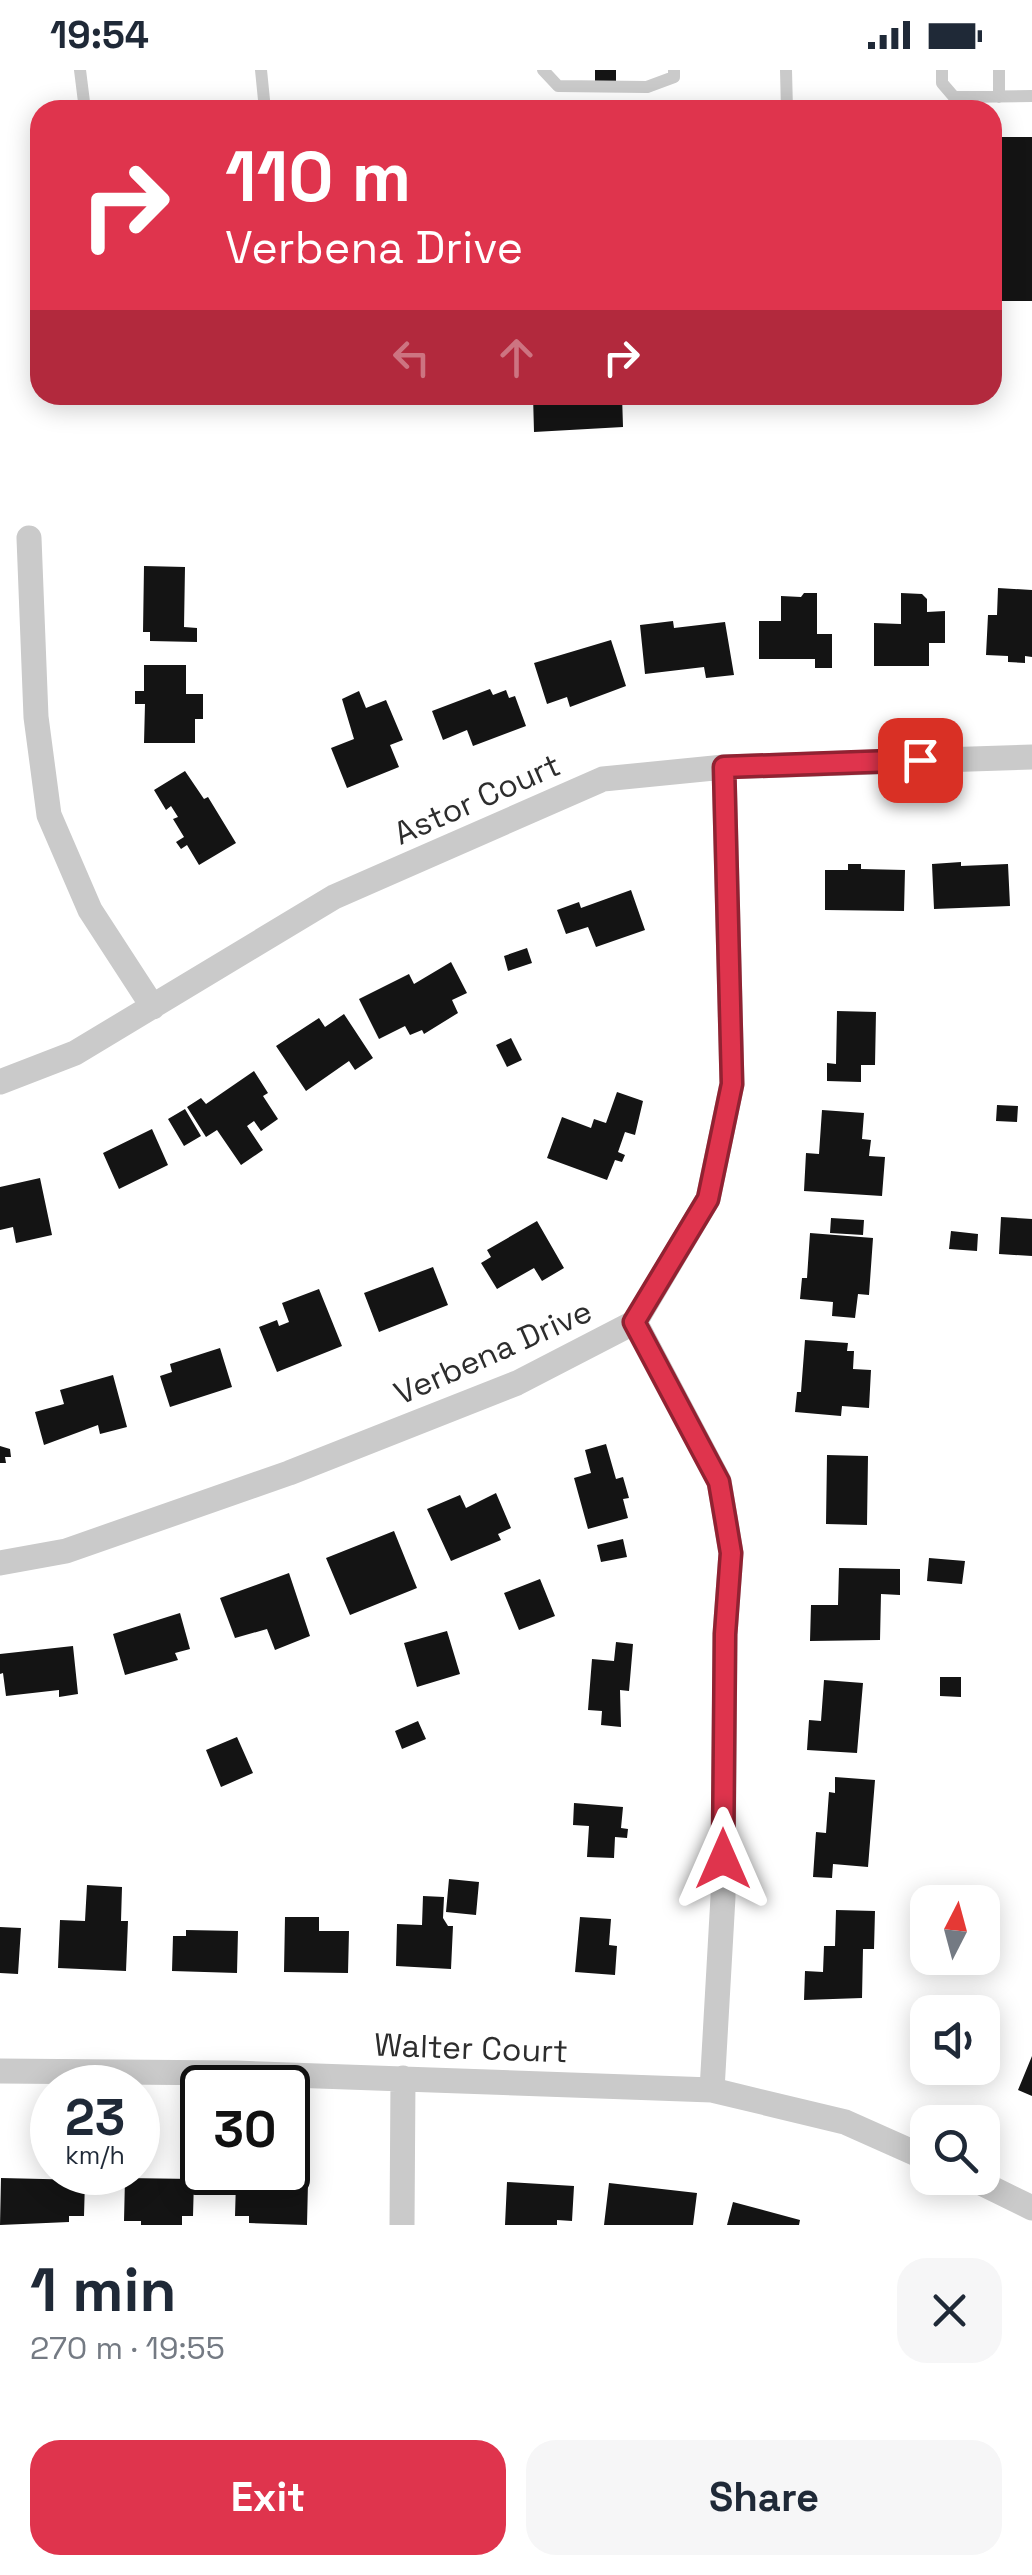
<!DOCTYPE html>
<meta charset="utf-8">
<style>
:root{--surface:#fff;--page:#f6f6f7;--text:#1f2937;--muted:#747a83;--accent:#df344d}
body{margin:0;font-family:"Space Grotesk",sans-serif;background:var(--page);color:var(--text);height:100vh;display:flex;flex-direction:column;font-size:38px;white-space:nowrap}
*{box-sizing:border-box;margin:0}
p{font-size:32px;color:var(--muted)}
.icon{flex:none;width:55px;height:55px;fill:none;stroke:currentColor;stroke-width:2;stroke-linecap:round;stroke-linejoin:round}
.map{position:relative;height:2155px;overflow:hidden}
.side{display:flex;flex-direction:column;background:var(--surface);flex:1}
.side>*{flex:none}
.guide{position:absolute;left:30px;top:30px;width:972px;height:305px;border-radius:30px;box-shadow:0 5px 25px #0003;background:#df344d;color:#fff;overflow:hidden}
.needle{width:65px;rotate:6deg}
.fabs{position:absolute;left:910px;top:1815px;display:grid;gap:20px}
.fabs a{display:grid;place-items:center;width:90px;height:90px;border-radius:20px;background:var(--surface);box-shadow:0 5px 25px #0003;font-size:50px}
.speed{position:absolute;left:30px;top:1995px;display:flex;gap:20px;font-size:50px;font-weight:700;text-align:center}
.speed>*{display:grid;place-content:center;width:130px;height:130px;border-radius:50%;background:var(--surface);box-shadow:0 5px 25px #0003;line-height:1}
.speed small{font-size:25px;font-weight:400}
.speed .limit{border:5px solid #111;border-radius:15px;background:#fff;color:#111}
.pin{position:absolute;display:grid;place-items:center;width:85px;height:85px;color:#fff;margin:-42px;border-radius:20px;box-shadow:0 5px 15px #0006}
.me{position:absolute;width:110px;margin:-55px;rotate:0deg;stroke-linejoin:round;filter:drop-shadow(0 0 8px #0008)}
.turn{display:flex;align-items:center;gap:35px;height:210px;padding:0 30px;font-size:45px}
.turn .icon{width:130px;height:130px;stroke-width:2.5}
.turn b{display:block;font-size:70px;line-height:85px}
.lanes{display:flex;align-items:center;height:95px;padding:0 30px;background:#0003;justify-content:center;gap:50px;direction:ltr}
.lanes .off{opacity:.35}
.round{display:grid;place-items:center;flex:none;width:105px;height:105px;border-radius:30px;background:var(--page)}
.summary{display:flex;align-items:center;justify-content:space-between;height:170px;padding:0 30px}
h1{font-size:60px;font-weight:800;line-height:75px}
.button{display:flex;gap:20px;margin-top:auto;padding:20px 30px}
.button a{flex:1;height:115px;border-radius:30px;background:var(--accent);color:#fff;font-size:40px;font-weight:800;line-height:115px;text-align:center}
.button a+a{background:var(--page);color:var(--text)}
.status{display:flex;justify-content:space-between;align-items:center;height:70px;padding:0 50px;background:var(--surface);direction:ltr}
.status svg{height:28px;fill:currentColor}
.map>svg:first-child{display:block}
.building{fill:#141414}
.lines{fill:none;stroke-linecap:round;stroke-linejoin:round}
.service{stroke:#cacaca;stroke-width:12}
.minor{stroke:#cacaca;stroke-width:25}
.route-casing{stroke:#912232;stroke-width:25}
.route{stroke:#df344d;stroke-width:18}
.labels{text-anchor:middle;stroke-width:10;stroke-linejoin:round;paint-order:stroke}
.street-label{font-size:32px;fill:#2d2d2d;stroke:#fff}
</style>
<div class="status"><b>19:54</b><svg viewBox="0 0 49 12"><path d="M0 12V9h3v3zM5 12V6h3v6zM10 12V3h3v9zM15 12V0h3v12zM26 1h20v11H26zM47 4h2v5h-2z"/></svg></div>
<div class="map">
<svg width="1032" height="2155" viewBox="0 0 1032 2155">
<rect width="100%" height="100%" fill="#fff"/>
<path class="building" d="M595 0H616V12H595Z
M992 67H1032V231H992Z
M533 325H622L623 357 534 362Z
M144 496 185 497 184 557 197 558V572L150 571V562H143Z
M998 518 1032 520V587L1025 586V593L1008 592V586L986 585 988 545H997Z
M804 523H817V564H832V598H815V589H759V551H781V526L801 527Z
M901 523 922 524 927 529V542L945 541V573H929V596H874V553L901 554Z
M673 551 674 558 725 552 734 605 706 608 704 597 645 604 640 555Z
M611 570 626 616 570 637 567 627 547 634 534 593Z
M144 595H186V624H203V649H195V673H144L145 634H135V621H144Z
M490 619 493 625 506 620 509 628 515 626 526 656 473 676 467 660 443 670 432 641Z
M359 621 366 638 386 630 403 670 390 675 399 697 347 718 331 678 354 669 342 629Z
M185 701 204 729 208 727 236 773 199 795 187 775 181 779 176 772 184 767 173 749 178 747 171 736 166 740 154 720Z
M961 792V796L1008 794 1010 836 934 839 932 794Z
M848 794H861V799L905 800 904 841 825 840V800H848Z
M631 820 645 860 596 877 588 857 566 864 557 840 579 832 581 838Z
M527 878 532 893 508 901 504 886Z
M451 892 467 923 452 930 458 943 424 964 422 960 410 965 405 956 379 969 359 929 409 904 414 914Z
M837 941 876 942 875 995H861V1012L827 1011V993L836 994Z
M344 944 373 988 355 1000 349 991 306 1021 276 976 319 948 325 957Z
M511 968 522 990 507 997 496 975Z
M254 1001 268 1023 263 1026 278 1049 261 1061 254 1051 247 1056 263 1080 241 1095 217 1060 206 1067 187 1037 201 1028 206 1034Z
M617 1022 643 1031 635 1065 625 1062 618 1082 625 1085 622 1092 615 1090 607 1110 547 1088 562 1047 591 1058 594 1049 606 1053Z
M997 1035 1018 1036 1017 1052 996 1051Z
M185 1039 201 1066 184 1076 168 1049Z
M822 1040 864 1043 862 1069 871 1070 869 1086 885 1087 882 1126 804 1121 806 1083 819 1084Z
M152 1059 168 1095 119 1119 103 1083Z
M40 1108 52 1165 16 1173 13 1157 0 1160V1117Z
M1001 1147 1032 1149V1186L999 1184Z
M831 1148 864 1150 863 1165 830 1163Z
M537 1151 564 1198 542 1211 534 1198 497 1219 481 1193 491 1187 487 1180Z
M951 1161 978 1164 977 1181 949 1179Z
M810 1163 873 1168 869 1225 858 1224 855 1248 832 1246 833 1232 800 1229 802 1208H807Z
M433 1197 448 1235 379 1262 364 1223Z
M319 1219 342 1276 277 1302 259 1257 277 1250 279 1256 289 1252 282 1233Z
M805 1270 848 1273 847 1281H854L853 1299 871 1300 869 1338 842 1336 841 1346 795 1342 797 1322H801Z
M220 1278 232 1317 170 1337 160 1306 172 1302 170 1294Z
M113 1305 127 1357 100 1364 98 1355 44 1375 35 1342 64 1334 60 1320Z
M606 1374 616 1409 623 1407 629 1428 623 1429 628 1448 588 1459 574 1408 591 1403 585 1380Z
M0 1376 10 1379 11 1387H5L6 1393H0Z
M827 1385 868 1386 867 1455 826 1454Z
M496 1423 511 1458 498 1464 501 1470 451 1491 427 1439 460 1425 466 1438Z
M394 1461 417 1518 350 1545 326 1488Z
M623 1469 627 1487 601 1492 597 1475Z
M929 1488 965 1491 962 1514 927 1511Z
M839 1498 900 1499V1525L881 1524 880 1570 810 1571 811 1535H838Z
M289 1503 310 1566 275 1580 267 1559 235 1568 220 1528Z
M540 1509 555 1546 519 1560 504 1523Z
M180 1543 190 1579 175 1583 178 1590 125 1605 113 1564Z
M447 1561 460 1604 417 1617 404 1573Z
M616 1572 633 1574 629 1621 620 1620 621 1657 601 1655 602 1641 588 1640 592 1589 614 1591Z
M73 1576 78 1624 59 1627V1620L6 1626 3 1603 0 1604V1584Z
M940 1607H961V1627L940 1626Z
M824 1610 863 1613 857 1683 807 1680 809 1650 821 1651Z
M418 1651 426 1669 402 1679 395 1661Z
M237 1667 253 1703 221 1717 206 1680Z
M835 1707 875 1710 868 1797 833 1794 832 1808 813 1807 816 1762 826 1763 829 1722 835 1723Z
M574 1733 623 1737 621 1758 628 1759 627 1768 615 1767 614 1788 587 1787 589 1756 573 1755Z
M449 1809 479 1812 476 1845 446 1842Z
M87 1815 122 1817 121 1851H128L126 1901 58 1898 60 1850 85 1851Z
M423 1826 444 1827 443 1848 448 1856H453L451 1899 396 1896 397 1854 422 1855Z
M836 1840 875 1841 874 1879H863L862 1928 804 1930 805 1901 823 1902 824 1876H835Z
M285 1847H319V1861H349L348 1903 284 1902Z
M580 1847 611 1849 609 1875 617 1876 615 1905 575 1902Z
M0 1857 21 1858 18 1904 0 1903Z
M186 1860 238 1861 237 1903 172 1901 173 1866H186Z
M1032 1986V2026L1018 2020Z
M1 2108 85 2110 84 2146H69V2152L0 2155Z
M125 2108 194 2109 193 2146H182V2155H141V2151H124Z
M236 2111 308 2112 307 2155 249 2153V2146H235Z
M507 2112 574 2116 572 2151 557 2150V2155H505Z
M609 2113 697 2123 693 2155H604Z
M733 2132 800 2150 799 2155H727Z"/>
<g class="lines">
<path class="service" d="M80 0 85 40
M261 0 265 40
M543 0 558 16 647 17 674 7V0
M786 0 787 40
M942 0V13L954 27 1032 26
M999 27V0"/>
<path class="minor" d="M29 468 36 647 49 745 90 840 153 937
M0 1012 75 983 334 827 603 709 724 697 1032 687
M635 1252 719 1411 731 1483 725 1564 723 1827 712 2020
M0 1493 66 1481 289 1403 517 1313 635 1252 708 1129 732 1014 724 697
M0 2001 236 2003 712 2020 845 2052 928 2089
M971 2108 1032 2138
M402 2155 403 2008"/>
</g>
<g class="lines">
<defs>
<path id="route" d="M723 1789 725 1564 731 1483 725 1447 719 1412 634 1252 708 1129 732 1014 724 697 920 690"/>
</defs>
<use href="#route" class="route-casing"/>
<use href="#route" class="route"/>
</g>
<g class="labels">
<g class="street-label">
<text transform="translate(477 729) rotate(-24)" y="11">Astor Court</text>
<text transform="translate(493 1282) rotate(-24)" y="11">Verbena Drive</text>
<text transform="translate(471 1978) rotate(2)" y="11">Walter Court</text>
</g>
</g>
</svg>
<div class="fabs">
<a><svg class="needle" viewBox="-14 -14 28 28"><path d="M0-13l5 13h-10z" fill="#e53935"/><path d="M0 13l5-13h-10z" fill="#747a83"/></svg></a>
<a><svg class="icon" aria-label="sound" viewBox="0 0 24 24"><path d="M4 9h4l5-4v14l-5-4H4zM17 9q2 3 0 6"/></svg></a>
<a><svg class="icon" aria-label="search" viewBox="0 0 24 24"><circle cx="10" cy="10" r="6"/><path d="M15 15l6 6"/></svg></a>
</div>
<div class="speed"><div>23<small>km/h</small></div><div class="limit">30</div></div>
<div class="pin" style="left:920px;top:690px;background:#d93025"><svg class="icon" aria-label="arrive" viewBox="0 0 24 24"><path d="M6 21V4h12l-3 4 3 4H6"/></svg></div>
<svg class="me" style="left:723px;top:1789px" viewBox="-20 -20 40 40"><path d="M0-17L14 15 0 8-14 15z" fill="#df344d" stroke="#fff" stroke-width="4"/></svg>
<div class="guide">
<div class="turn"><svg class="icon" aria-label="right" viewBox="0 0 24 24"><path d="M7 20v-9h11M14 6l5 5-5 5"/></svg><div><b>110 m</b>Verbena Drive</div></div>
<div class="lanes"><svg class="icon off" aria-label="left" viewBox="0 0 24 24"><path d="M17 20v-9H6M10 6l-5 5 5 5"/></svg><svg class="icon off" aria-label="ahead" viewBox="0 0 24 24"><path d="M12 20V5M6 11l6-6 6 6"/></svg><svg class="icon" aria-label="right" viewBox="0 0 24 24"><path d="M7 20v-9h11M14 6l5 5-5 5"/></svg></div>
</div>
</div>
<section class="side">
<div class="summary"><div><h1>1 min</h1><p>270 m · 19:55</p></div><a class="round"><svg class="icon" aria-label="close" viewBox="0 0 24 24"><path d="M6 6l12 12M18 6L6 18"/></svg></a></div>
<div class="button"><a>Exit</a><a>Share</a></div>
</section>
